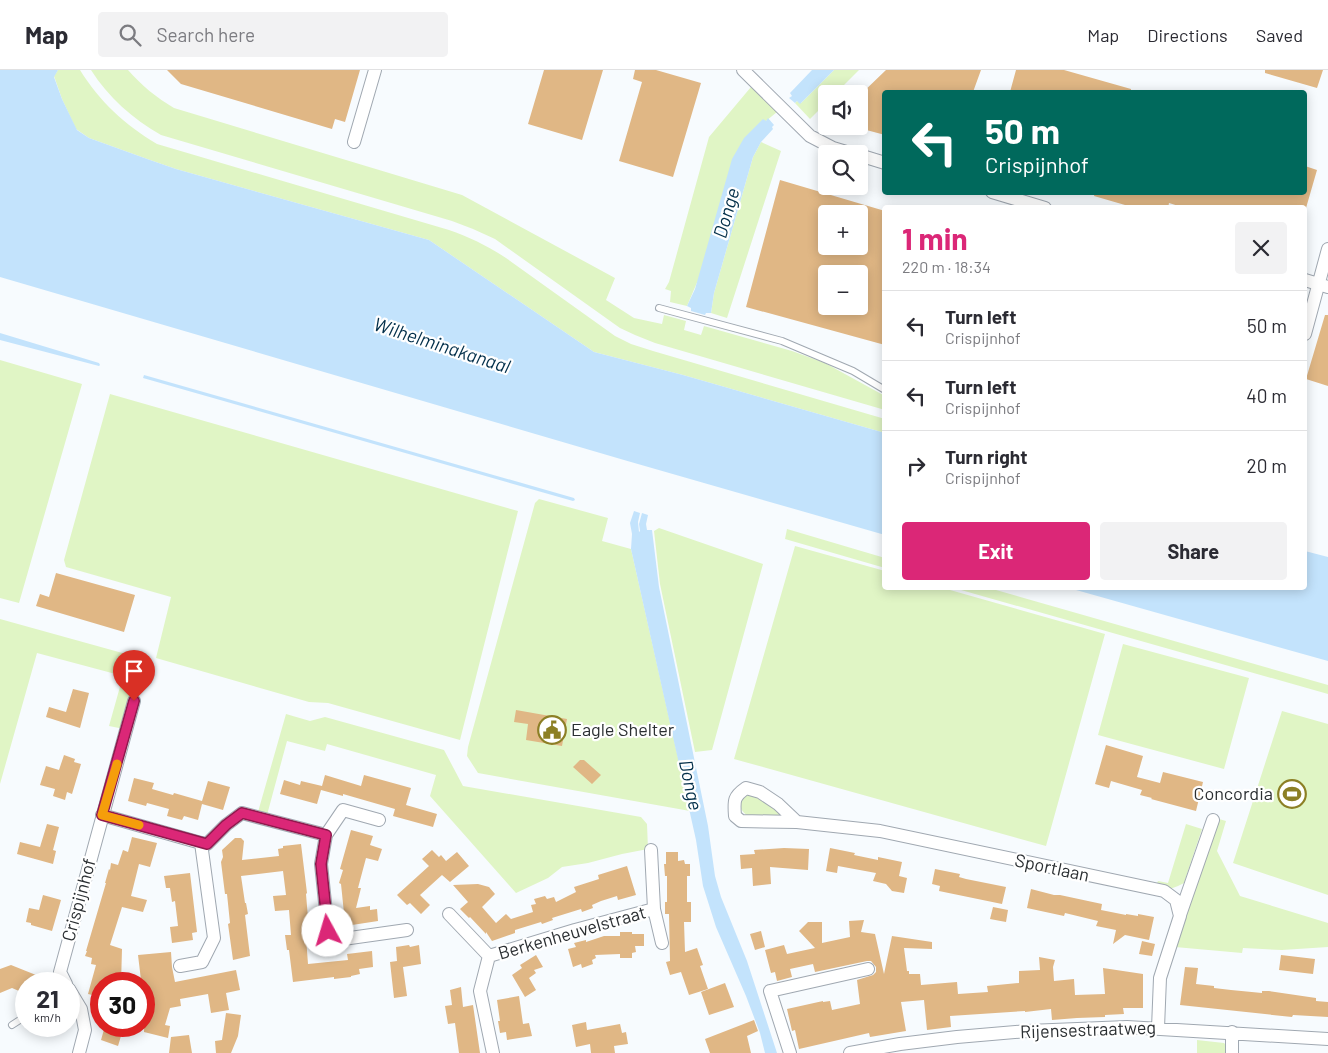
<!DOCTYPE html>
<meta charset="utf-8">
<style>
:root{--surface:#fff;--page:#f2f2f3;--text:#2b2b33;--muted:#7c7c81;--line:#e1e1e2;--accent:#db2777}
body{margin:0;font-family:Barlow,sans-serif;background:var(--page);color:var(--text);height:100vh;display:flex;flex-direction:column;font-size:19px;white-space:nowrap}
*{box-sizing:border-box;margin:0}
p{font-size:16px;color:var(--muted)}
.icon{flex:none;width:28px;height:28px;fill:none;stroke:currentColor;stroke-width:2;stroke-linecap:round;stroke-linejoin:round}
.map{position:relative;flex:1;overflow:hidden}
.details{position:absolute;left:882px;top:135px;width:425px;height:385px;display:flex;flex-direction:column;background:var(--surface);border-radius:5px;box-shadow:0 2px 12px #0003}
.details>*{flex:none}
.hud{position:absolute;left:882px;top:20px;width:425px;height:105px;border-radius:5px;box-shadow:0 2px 12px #0003;background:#00695c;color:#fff;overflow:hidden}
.buttons{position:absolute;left:818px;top:15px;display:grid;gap:10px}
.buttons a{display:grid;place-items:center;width:50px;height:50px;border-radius:5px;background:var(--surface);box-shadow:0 2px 12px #0003;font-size:25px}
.speed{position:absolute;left:15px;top:902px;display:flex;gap:10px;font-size:25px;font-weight:700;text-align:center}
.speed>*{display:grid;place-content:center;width:65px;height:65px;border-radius:50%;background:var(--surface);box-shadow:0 2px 12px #0003;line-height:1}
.speed small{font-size:12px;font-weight:400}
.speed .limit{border:8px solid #d22;background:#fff;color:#111}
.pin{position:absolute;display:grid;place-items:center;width:42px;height:42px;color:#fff;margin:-51px -21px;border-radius:50% 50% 50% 0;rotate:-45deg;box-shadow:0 0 5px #0007}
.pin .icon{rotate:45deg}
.me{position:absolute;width:55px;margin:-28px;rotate:354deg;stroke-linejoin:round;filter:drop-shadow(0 0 4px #0008)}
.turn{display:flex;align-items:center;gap:18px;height:105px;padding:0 20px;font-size:22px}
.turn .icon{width:65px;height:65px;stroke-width:2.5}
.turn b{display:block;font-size:35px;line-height:42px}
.round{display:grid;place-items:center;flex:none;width:52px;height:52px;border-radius:5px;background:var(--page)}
.head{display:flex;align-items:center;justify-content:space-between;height:85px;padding:0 20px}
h1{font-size:30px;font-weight:700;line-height:38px;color:var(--accent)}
.primary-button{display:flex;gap:10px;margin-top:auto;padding:10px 20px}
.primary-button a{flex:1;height:58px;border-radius:5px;background:var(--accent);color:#fff;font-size:20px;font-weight:700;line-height:58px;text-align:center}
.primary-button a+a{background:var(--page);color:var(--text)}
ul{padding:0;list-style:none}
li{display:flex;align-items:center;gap:15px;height:70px;padding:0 20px;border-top:1px solid var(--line)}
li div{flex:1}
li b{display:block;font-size:19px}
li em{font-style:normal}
header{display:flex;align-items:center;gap:30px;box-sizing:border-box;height:70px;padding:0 25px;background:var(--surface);border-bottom:1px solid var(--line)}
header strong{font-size:24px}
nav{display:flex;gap:28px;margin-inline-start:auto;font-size:18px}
.search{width:350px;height:45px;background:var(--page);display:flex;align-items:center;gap:12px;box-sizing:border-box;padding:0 18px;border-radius:5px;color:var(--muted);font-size:19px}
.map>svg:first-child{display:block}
.green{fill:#e0f5c5}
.water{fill:#c3e3fc}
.building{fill:#e0b785;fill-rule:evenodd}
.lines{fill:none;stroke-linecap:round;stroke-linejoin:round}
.lane-casing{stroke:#a0a8b1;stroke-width:8}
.street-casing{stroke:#a0a8b1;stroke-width:14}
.lane{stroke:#fff;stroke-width:6}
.street{stroke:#fff;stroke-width:12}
.route-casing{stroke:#8e194d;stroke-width:12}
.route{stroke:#db2777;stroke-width:9}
.slow{stroke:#f59e0b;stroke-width:9}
.labels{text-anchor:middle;stroke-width:4.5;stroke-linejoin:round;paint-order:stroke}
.poi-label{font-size:18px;fill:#2b2f32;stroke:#fff;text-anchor:start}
.street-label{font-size:18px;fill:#2b2f32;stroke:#fff}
.water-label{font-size:19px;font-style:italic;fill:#012e49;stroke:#fff}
</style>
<header>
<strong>Map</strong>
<div class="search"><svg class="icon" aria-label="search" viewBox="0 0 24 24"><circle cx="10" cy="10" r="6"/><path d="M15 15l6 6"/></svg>Search here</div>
<nav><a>Map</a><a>Directions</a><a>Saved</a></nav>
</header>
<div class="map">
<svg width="1328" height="983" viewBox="0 0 1328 983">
<rect width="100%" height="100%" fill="#f7fbfe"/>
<path class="green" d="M58 0H80C100 32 124 54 157 74L449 160C469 167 488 176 506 188L615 266 631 274 653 281 885 349V363L683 305 594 282 429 170 176 99 150 90 89 68 76 59 62 29 54 6Z
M91 0H128C141 15 157 28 174 38L462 125 615 208 606 230 634 248 662 254 664 245 686 251 684 260 701 265 704 256 792 281 825 293 885 326V340L655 273 635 265 620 258 495 169 473 159 452 151 161 65C133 49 108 27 91 0Z
M834 0H859L835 24H826V33L810 49 795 33 797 31 801 33Z
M751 17 777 42 766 51 687 236 670 232 671 221 665 219 669 212 709 67Z
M761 72 781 81 727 248 711 243 714 223 753 87Z
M0 290 82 314 19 533 0 528Z
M110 324 518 441 460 670 328 633 309 632 156 588 171 527 66 497 64 490Z
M539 429 608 448 602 471 631 479 690 741 478 703 467 686 468 677 535 433Z
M659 458 763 494 712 680 695 682 660 514 654 461Z
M787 459 885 488V498L785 469Z
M795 476 885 501V518H943L1105 564 1046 776 734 689Z
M954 518H989L1328 615V624Z
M0 549 126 584 137 608 123 656 119 658 109 656 123 606 37 583 0 714Z
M1123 574 1249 608 1224 699 1098 665Z
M1282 641 1328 654V825L1233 793Z
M286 644 310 651 325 647 444 680 463 716 641 747 647 754 648 779 622 784 588 793 562 797 548 808 516 823 430 726 436 705 327 674 325 681 287 671 267 745 258 742Z
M744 725H757L785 747 748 746C741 741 740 738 739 730Z
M1219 749 1226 751 1217 781 1240 826 1328 853V877L1282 880 1243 878 1242 883 1175 877Z
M1186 754 1202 759 1184 813 1178 816 1170 819 1157 813 1158 811 1168 813Z
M1197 970 1224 973 1225 974V983H1197Z"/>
<path class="water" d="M0 0H58L54 7 62 29 77 60 89 68 150 90 176 99 429 170 594 282 683 305 885 363V465L624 390 0 207Z
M812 0H834L800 34 797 31 795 33 789 28 792 26 790 23Z
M768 48 774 55 772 57 773 59 761 72 753 87 714 223 711 243H706L705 245 691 241V238L687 236 695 219 732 89 744 68 763 49 766 51Z
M0 263 99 293 100 295 99 296 0 270Z
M144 305 574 428 575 430 573 431 143 308Z
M634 441 640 443 638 452 639 462 640 461 639 454 642 443 648 445 646 454 647 460H652L659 517 708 756 715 806 721 827 747 891 777 983H765L760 963 746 926 716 857 703 816 696 770 631 479 632 464 630 453Z
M1305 481 1328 487V591L1069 518H1305Z"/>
<path class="building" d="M167 0H360L345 52 335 49 332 59 181 14Z
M544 0H603L582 70 528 54Z
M635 0H656L701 13 673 107 619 91 642 12 633 9Z
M886 0H981L973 22H885V65L859 58V26Z
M1016 0H1064L1131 19V22H1010Z
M1265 0H1323L1317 18 1265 3Z
M1305 96 1317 100 1306 138H1185L1169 133 1168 138H1125V135L1094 126 1095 122H1305Z
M780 110 885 141V275L746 237ZM826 144H859V176H826ZM826 204H859V236H826Z
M1325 245H1328V316L1306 309Z
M56 503 135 525 124 562 36 536 40 524 49 527Z
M73 619 89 623 80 658 46 647 49 637 66 642Z
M516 640 567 649 562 676 526 670 528 654 514 652Z
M1106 675 1143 686 1137 707 1160 713 1163 702 1203 712 1196 741 1151 729 1152 728 1140 725 1142 720 1111 711 1109 718 1095 714Z
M64 685 75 689 74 692 81 694 72 724 67 722 65 730 53 726 55 719 40 715 46 696 59 700Z
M580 690H584L601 705 592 714 573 697Z
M325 705 361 716 364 705 411 718 406 735 437 744 433 757 393 746 395 739 343 724V726L321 720 317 734 280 724 284 710 300 715 301 711 322 716Z
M134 708 154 713 152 719 173 725 174 723 202 731 208 711 230 717 223 740 202 734 198 750 184 746 182 750 167 746 169 739 147 733 146 736 128 731Z
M47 754 59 757 53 780 56 781 53 794 17 784 20 772 40 777Z
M351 760 373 766 370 775 382 779 378 791 366 788 358 818H361L356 838 370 836V840L377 839 378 851 352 855 350 860H346V855L344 856 342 843H344L341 814 339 813 343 800 340 799Z
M132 767 157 773 150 797 139 794 131 826 147 830 143 842 122 837 110 875 122 879 121 914H101V927L88 924 96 895 91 894 92 888 85 886 87 881H86L106 813H105L109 799 110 800 111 793 118 795 123 780 128 782Z
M235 768H241L244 771 242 790 279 786 278 779 283 778V776L301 774 307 823 306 824 308 848H310L312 867H306L308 894 348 890 347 884 372 881 373 897 359 899 360 904 351 906V907L334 909V907L293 912 289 880H287L285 865H291L289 840 275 841 273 826 286 825 283 801 241 806 245 833H246L248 844 245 845 250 886 233 890 228 854 230 853 227 824H225L221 792 223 787 222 780Z
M784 778 809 779 808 800 770 797 771 814 753 816 752 798 741 799 740 785 755 784 754 780Z
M830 778 855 783 854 785 878 790V787L902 792 899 806 907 808 904 823 892 821 886 814 873 811 876 803 838 796 837 803 826 801Z
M432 780 439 787 441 785 446 791 457 782 469 796 450 812 442 805 420 825 430 835 421 844 410 833 407 835 397 825 429 796 422 789Z
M666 782H678V791L684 790 685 794H690V806H687V832H691V852H684L685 882 697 878 703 895 700 896 708 919 689 925 681 902 670 905 666 892 670 891 669 844H665V832H667V806H665L664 794H666Z
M627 796 636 825 618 830 617 826 601 831 592 835 593 838 582 842 581 839 552 848 553 850 542 854 541 852 515 860V863L492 871 486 862V864L470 847 469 848 460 839 468 832 453 815 478 814 489 817 495 824 482 837 496 853 506 844 511 849 533 842 531 835 536 834 534 829 545 826 547 829 554 827 556 832 576 822 574 817 599 809 598 805Z
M935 799 960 804 959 807 966 809 1006 817 1002 834 939 821 940 816 932 814Z
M190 803 197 862 192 863 193 870 172 873 170 857 178 856 175 831 172 832 170 818H166L164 806Z
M1031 819 1054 825H1060L1102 834 1101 840 1126 845V844L1138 846V844L1154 847 1149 870 1125 865 1113 874 1116 860 1096 856 1098 851 1065 843 1064 846 1027 838Z
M43 825 61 830 52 861 31 855V853L26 852 29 838 39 840Z
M993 837 1008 840 1006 852 990 849Z
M864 850 861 862 875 864 884 904 892 866 932 872V879L904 878 907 901H909V904H920L921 915 957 912 958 924 988 922 987 916 1019 913V901L1040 900 1039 887 1055 890 1053 897 1054 911 1074 909 1075 925 1105 924 1103 898 1143 904V938H1123L1124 944 1105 945V947L1077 948 1052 950 1051 939 1025 942V941L950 946 951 957 927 960 924 930 901 932 906 961 870 967 869 963 799 979 795 960 792 961 787 939 823 931V932L830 931 832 940 860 934 857 910 873 905 876 902V897L871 891H867L815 902 813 894 790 899 792 907 777 911 775 902 771 903 765 880 784 875 787 884 815 878 799 861 808 852H822V873L850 867 849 851Z
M761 861 765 877 755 880 750 864Z
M620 862H632V864H644V876H635L636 882 632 883V888H620V884L595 885 596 888 592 890 593 894 582 898 581 894 573 897 568 879 576 877 574 873 586 870V872L604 866H620Z
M1142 871 1155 874 1152 886 1139 884Z
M409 875 410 877 419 875 421 894 403 897 407 926 394 928 390 892 397 891 396 877Z
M171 882 172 897 175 912 236 900 240 920 226 923 229 940 211 943 208 924 180 929 181 936 170 938 165 955 170 956 168 968 144 962 146 912 141 910 138 885Z
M536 885 543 897 534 900 536 903 529 908 536 920 525 927 512 905 522 898 520 895Z
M1281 885 1315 889 1313 904 1279 900Z
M11 895 56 913V914H26V924L12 918 0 923V899Z
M1185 897 1198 898 1196 914 1214 916V918L1231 920 1262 923V921H1269L1316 928V931L1328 932V947L1293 945 1292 947 1180 935Z
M725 913 734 937 709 945 701 922Z
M461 917 463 937 473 935 480 983H459L455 953 448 954 445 936 452 935 450 920Z
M519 926 523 954 529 953 532 966 507 970 506 962 500 963 498 951H500L497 930Z
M226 943 241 945 238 966 231 983H216L215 971 222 970Z
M754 950 758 961 747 966 751 983H710L705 969Z
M586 952 587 960 620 954 622 963 626 962 628 974 614 976 615 983H591L590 974 576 977 572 955Z
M105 956H124L118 976 101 970Z
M189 965 192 983H169L171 967Z"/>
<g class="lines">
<defs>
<path id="lane" d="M659 238 782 271 853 301 885 320
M12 955 26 946"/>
<path id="street" d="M743 0 810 66 833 78 853 84
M354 72 375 0
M859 85 885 93
M992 122 1045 138
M1305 210 1328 217
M1305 264 1328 179
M102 745 201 773 214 868 202 892 180 896
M797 752 778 734 760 722 746 718C733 727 734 731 735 746L741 751 797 752 880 761 1164 821 1176 830 1180 846 1160 908 1158 958
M326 765 343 740 379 750
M201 773 207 774 226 755 242 743 326 765 321 794 328 861 336 870 407 860
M651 780 654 839 662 873
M449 844 489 886
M1180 845 1213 750
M66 914 60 902 134 631
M69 919 81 939 85 960 79 983
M493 983 480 921 489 886 575 860 654 839
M790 983 770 921 868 899
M850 983 900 974 957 967 1028 961 1127 957 1328 969
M1232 983V962"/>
</defs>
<use href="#lane" class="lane-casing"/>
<use href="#street" class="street-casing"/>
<use href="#lane" class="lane"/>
<use href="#street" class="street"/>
</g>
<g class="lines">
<defs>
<path id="route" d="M134 631 102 745 207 774 226 755 242 743 326 765 321 794 328 861"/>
</defs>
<use href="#route" class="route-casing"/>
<use href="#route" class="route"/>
<path class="slow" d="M117 694 102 745 139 755"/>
</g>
<defs>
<symbol id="civic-ring" viewBox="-11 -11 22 22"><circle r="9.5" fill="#fff" stroke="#8c7f25" stroke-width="1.5"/><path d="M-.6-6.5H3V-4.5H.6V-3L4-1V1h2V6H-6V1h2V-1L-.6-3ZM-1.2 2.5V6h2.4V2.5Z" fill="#8c7f25"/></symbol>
<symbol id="stadium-ring" viewBox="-11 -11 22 22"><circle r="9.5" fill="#fff" stroke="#8c7f25" stroke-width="1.5"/><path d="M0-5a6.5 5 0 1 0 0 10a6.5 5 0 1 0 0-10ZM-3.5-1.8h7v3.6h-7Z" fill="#8c7f25"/></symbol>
</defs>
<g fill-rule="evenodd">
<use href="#civic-ring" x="536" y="644" width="32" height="32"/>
<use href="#stadium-ring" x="1276" y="708" width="32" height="32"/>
</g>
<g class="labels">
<g class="poi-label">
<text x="571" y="666">Eagle Shelter</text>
<text x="1273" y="730" text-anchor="end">Concordia</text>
</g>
<g class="street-label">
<text transform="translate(1052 798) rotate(12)" y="6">Sportlaan</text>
<text transform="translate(79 830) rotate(-75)" y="6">Crispijnhof</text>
<text transform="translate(572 863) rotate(-16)" y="6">Berkenheuvelstraat</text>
<text transform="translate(1088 960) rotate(-2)" y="6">Rijensestraatweg</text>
</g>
<g class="water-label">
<text transform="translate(726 143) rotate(-74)" y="7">Donge</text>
<text transform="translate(442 275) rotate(18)" y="7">Wilhelminakanaal</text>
<text transform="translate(691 715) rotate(78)" y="7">Donge</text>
</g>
</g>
</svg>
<div class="buttons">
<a><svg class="icon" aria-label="sound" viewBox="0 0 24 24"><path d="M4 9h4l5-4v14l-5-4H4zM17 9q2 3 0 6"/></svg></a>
<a><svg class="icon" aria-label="search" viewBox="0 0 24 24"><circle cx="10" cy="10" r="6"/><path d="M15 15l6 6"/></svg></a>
<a>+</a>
<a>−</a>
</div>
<div class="speed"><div>21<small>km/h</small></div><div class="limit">30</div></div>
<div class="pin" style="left:134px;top:631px;background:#d93025"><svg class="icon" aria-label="arrive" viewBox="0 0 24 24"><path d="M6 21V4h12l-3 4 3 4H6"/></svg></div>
<svg class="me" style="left:328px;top:861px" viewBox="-20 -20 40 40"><circle r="19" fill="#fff"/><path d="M0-13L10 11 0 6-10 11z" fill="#db2777"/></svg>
<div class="hud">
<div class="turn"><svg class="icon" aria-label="left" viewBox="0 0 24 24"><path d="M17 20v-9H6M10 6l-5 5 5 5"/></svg><div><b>50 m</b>Crispijnhof</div></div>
</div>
<section class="details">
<div class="head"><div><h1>1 min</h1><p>220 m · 18:34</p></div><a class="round"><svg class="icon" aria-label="close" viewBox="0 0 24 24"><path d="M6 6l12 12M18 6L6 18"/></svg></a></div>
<ul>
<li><svg class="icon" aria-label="left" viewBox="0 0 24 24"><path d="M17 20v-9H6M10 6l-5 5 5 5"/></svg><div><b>Turn left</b><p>Crispijnhof</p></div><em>50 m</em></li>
<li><svg class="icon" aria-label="left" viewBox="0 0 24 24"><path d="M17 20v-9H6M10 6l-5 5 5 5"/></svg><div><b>Turn left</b><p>Crispijnhof</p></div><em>40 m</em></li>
<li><svg class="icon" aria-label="right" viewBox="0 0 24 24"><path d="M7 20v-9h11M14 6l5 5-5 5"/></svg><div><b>Turn right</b><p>Crispijnhof</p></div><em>20 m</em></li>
</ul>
<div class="primary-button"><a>Exit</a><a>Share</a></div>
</section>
</div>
